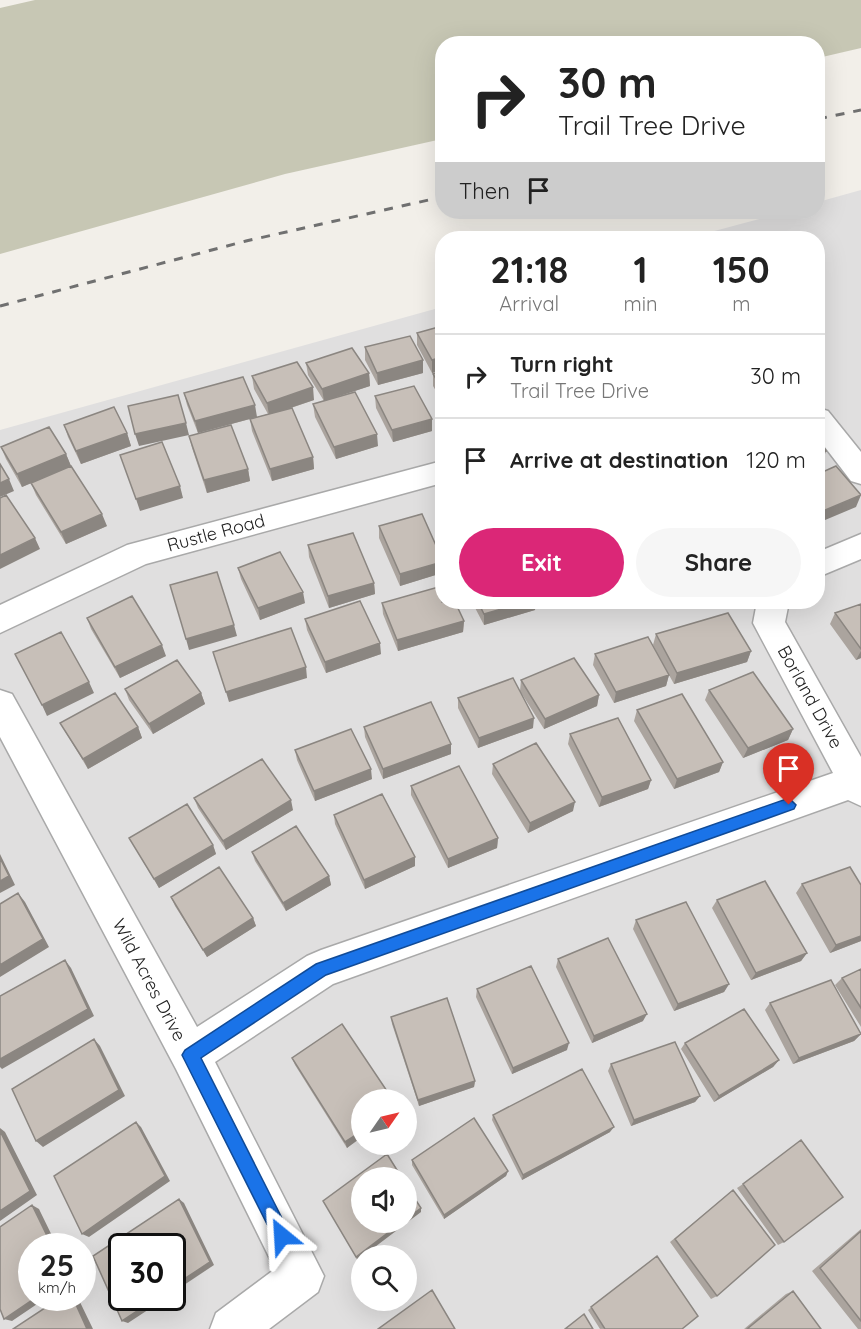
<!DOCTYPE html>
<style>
:root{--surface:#fff;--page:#f6f6f6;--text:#222;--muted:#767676;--line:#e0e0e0;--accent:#db2777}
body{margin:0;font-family:Quicksand,sans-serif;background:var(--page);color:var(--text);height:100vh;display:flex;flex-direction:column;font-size:22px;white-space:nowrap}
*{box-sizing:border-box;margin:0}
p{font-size:20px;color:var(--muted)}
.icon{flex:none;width:33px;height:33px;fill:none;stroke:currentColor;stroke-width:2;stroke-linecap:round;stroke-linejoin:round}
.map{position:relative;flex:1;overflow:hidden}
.sheet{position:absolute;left:435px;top:231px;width:390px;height:378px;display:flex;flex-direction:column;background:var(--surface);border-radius:24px;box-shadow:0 6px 24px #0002}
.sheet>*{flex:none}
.banner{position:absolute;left:435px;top:36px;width:390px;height:183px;border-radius:24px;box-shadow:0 6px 24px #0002;background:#fff;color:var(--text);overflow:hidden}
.needle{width:39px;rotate:56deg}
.controls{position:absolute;left:351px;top:1089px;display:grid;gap:12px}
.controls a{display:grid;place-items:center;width:66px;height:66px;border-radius:50%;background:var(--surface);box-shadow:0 6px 24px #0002;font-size:30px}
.speed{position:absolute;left:18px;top:1233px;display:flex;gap:12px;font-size:30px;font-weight:700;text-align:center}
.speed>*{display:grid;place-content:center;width:78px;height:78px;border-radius:50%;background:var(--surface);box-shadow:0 6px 24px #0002;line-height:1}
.speed small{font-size:15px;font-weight:400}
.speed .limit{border:3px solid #111;border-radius:9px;background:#fff;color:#111}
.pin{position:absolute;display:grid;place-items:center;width:51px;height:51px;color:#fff;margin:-62px -26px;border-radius:50% 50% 50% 0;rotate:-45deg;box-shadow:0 0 6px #0007}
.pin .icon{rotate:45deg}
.me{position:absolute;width:66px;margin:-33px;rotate:333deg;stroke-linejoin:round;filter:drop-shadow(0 0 4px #0008)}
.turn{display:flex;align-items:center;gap:21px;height:126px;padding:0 24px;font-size:27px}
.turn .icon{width:78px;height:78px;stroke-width:2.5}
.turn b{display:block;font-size:42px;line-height:51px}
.then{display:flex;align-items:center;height:57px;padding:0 24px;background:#0003;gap:12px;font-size:22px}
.eta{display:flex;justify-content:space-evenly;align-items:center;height:102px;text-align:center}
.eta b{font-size:36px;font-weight:700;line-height:42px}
.action{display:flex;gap:12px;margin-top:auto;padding:12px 24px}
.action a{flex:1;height:69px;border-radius:36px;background:var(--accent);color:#fff;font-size:24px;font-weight:700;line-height:69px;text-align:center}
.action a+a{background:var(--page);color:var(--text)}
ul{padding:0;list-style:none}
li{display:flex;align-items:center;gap:18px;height:84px;padding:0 24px;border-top:2px solid var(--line)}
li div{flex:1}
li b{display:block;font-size:22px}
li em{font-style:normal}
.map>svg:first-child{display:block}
.residential{fill:#e0dfdf;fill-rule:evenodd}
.construction{fill:#c7c7b4}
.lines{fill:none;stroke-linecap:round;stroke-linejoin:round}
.minor-casing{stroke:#a9a9a9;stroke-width:3}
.minor{fill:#fff;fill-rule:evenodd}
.rail{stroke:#707070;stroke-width:3;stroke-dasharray:9 9;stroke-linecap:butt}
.wall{fill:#aba49e}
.shaded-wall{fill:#8b8681}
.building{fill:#c7bfb8;stroke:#8b8681;stroke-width:1.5}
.route{fill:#1a73e8;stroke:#114b97;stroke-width:1.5}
.labels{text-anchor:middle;stroke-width:5;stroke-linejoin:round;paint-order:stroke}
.street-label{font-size:18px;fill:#222;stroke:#fff}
</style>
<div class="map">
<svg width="861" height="1329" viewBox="0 0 861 1329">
<rect width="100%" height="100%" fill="#f2efe9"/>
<path class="residential" d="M861 190V1329H0V430L442 307V602H818V238H688L785 212H818V202ZM362 1100H406V1144H362ZM362 1178H406V1222H362ZM32 1246H82V1298H32ZM122 1246H172V1298H122ZM362 1256H406V1300H362Z"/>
<path class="construction" d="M35 0H861V48L818 58V44H442V139L285 174 0 254V8Z"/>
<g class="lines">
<defs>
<path id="minor" d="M818 408 828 411 861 452V484L851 481 818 438Z
M442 461V483L146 564 0 633V605L127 545Z
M861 534V559L818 577V552Z
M757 602H789L785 622 861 757V806L848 800 333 984 215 1062 324 1276 318 1292 269 1329H210L216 1313 275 1269 176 1069 0 737V690L12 694 197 1027 307 956 321 950 833 773 753 623Z"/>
</defs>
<use href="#minor" class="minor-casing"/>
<use href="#minor" class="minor"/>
<path class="rail" d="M818 119 861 110
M0 306 246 241 442 197"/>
</g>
<path class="wall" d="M442 326V370L432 373 417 345V333Z
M365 347 423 373 378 385 365 360Z
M306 363 369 373 370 386 324 401 308 375Z
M442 371V401L433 386V374Z
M252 376 314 400 285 410 313 457 314 469 272 481 252 431 250 419 198 433 187 405 184 393 257 417 268 414 254 389Z
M375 396 432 431 393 442 376 408Z
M313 404 378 446 336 459 315 417Z
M64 425 127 433 131 446 81 464 68 437Z
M189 436 248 469 250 481 207 493 192 448Z
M1 447 66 454 71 466 22 487 6 459Z
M31 483 107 526 66 544 36 495Z
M379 526 442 562V573L400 586 379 538Z
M308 545 374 583 375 594 329 608 309 557Z
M238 568 305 603 260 620 241 579Z
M472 602H536L535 610 484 625Z
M382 603 464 621 463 632 398 651 383 614Z
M861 604V658L856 660 830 624 835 613Z
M87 618 166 656 120 678 91 629Z
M305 619 381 654 326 673 307 630Z
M656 634 751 651 747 662 674 684 669 675 666 686 614 703 593 665 595 654 664 667 653 645Z
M521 680 599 695 597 706 544 729 520 691Z
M125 689 201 693 205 704 153 734 129 700Z
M709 690 793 729 788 740 743 758 705 700Z
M458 698 533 728 478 748 458 708Z
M637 710 723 762 719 772 674 789 634 721Z
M60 723 138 727 142 738 88 769 66 733Z
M364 727 451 744V754L383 779 365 737Z
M570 734 651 780 648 789 599 807 568 744Z
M295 750 372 779 315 801 297 760Z
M493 764 573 811 528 833 492 774Z
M411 786 498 838 497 848 448 868 411 795Z
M194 798 293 810 226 850 198 808Z
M334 815 415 857V866L365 889 335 824Z
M129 838 213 845 216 854 159 888Z
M252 852 329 876 331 885 286 911 255 861Z
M802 884 861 941 830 953 796 893Z
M171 897 253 918 256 926 207 957 175 906Z
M717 900 807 953 801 961 751 980 712 908Z
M636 920 729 984 724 992 674 1011 633 929Z
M558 959 643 1021 592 1043 556 967Z
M861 969V1027L835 985 842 978Z
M477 989 567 1050 512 1074 476 997Z
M770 1003 861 1034 854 1041 793 1064 765 1010Z
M391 1017 475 1081 474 1087 419 1106 392 1024Z
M685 1043 779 1060 773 1067 714 1102 681 1049Z
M292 1058 393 1100 347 1148 295 1065Z
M611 1064 700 1096 695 1102 631 1126 608 1071Z
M493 1115 610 1132 522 1180 492 1120Z
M412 1160 508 1171 506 1176 444 1219 412 1165Z
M743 1184 784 1242 778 1245 737 1188Z
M733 1190 717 1296 711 1299 670 1242Z
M861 1229V1329H858L812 1271Z
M657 1256 682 1329H600L588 1310Z
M793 1291 821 1329H744L786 1294Z"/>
<path class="shaded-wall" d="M442 357V370L432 373V360Z
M423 360V373L378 385 377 373Z
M369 373 370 386 324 401 322 389Z
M313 387 314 400 269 415 267 403Z
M255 405 257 417 198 433 195 421Z
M432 419V431L393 442 392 430Z
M186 423 189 435 139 446 135 434Z
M127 433 131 446 81 464 76 451Z
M377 434 378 446 336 459 334 447Z
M826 451 822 463 818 464V453Z
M66 454 71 466 22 487 17 474Z
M313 457 314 469 272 481 270 469Z
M248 469 250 481 207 493 204 480Z
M9 479 14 491 0 497V483Z
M180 486 183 498 140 511 136 499Z
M861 495 856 507 818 523V513Z
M102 514 107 526 66 544 61 532Z
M35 538 40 549 0 569V555Z
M442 562V573L400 586V574Z
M374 583 375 594 329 608 328 596Z
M303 592 305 603 260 620 258 608Z
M526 602H536L535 610 484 625V614Z
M545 602H560L545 607Z
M464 621 463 632 398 651 397 640Z
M234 625 237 636 189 650 186 639Z
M380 643 381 654 326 673 325 662Z
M162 645 166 656 120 678 115 667Z
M751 651 747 662 674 684 677 673Z
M861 651V658L856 660Z
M306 667 307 678 229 702 226 692Z
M669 675 666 686 614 703 616 692Z
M89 682 94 693 47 716 42 705Z
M201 693 205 704 153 734 149 724Z
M599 695 597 706 544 729 545 719Z
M534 718 533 728 478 748 479 738Z
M138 727 142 738 88 769 83 759Z
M793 729 788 740 743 758 748 748Z
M451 744V754L383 779V769Z
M723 762 719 772 674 789 677 779Z
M371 769 372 779 315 801 314 791Z
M651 780 648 789 599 807 602 797Z
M291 800 293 810 226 850 223 841Z
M575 802 573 811 528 833 530 823Z
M498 838 497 848 448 868V859Z
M213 845 216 854 159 888 154 879Z
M0 854 15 885 0 893Z
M415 857V866L365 889 364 880Z
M329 876 331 885 286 911 283 903Z
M18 893 25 902 49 947 0 977V965Z
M253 918 256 926 207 957 203 950Z
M861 936V941L830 953 836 945Z
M807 953 801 961 751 980 756 973Z
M65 960 71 968 94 1016 2 1069 0 1067V1059Z
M729 984 724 992 674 1011 678 1004Z
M647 1014 643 1021 592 1043 594 1036Z
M861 1034 854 1041 793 1064 799 1058Z
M94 1039 100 1046 125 1096 43 1147 36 1141Z
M569 1043 567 1050 512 1074 513 1068Z
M779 1060 773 1067 714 1102 719 1096Z
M475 1081 474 1087 419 1106 418 1100Z
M700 1096 695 1102 631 1126 634 1120Z
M136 1122 141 1127 170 1181 89 1237 82 1234Z
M614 1127 610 1132 522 1180 523 1175Z
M0 1128 5 1132 37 1195 0 1221Z
M362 1131V1137L347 1148 345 1142Z
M508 1171 506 1176 444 1219V1215Z
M179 1199 184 1203 214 1265 172 1293Z
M32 1205 39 1209 57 1246H52Z
M421 1208V1212L363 1256H362V1257L357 1260 356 1257 402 1222H406V1219Z
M35 1298H46L12 1321 4 1319Z
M73 1298H78L93 1329H87Z
M157 1298H166L128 1323 122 1321Z"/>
<path class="building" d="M442 326V357L432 360 417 333Z
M410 336 423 360 377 373 365 347Z
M352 348 369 373 322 389 306 363Z
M297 362 313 387 267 403 252 376Z
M442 371V389L433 374Z
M243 377 255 405 195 421 184 393Z
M414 386 432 419 392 430 375 396Z
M355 392 377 434 334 447 313 404Z
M178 395 186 423 135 434 128 406Z
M114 407 127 433 76 451 64 425Z
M292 408 313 457 270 469 250 419Z
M231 425 248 469 204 480 189 436Z
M49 427 66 454 17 474 1 447Z
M818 438 826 451 818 453Z
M162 442 180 486 136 499 120 455Z
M0 464 9 479 0 483Z
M71 466 102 514 61 532 31 483Z
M836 466 861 495 818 513V474Z
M6 495 35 538 0 555V498Z
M422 514 442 559V562L400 574 379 526Z
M353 533 374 583 328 596 308 545Z
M280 552 303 592 258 608 238 568Z
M217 572 234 625 186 639 170 585Z
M442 586V602H455L464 621 397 640 382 603Z
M132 596 162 645 115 667 87 618Z
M360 601 380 643 325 662 305 619Z
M478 602H526L484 614Z
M861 604V649L835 613Z
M728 613 751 651 677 673 656 634Z
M291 628 306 667 226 692 213 652Z
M61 632 89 682 42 705 15 654Z
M648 637 669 675 616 692 595 654Z
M574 658 599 695 545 719 521 680Z
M177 660 201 693 149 724 125 689Z
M753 672 793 729 748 748 709 690Z
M513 678 534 718 479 738 458 698Z
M115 693 138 727 83 759 60 723Z
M682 694 723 762 677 779 637 710Z
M431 702 451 744 383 769 364 727Z
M618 718 651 780 602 797 570 734Z
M351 729 371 769 314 791 295 750Z
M536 743 575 802 530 823 493 764Z
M262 759 291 800 223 841 194 798Z
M459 766 498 838 448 859 411 786Z
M382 794 415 857 364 880 334 815Z
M187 804 213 845 154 879 129 838Z
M296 826 329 876 283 903 252 852Z
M0 858 9 876 0 881Z
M219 867 253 918 203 950 171 897Z
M850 867 861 885V936L836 945 802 884Z
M765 881 807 953 756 973 717 900Z
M18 893 43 939 0 965V904Z
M686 902 729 984 678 1004 636 920Z
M608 938 647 1014 594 1036 558 959Z
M65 960 88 1009 0 1059V996Z
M531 966 569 1043 513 1068 477 989Z
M861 969V1008L842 978Z
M831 980 861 1034 799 1058 770 1003Z
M447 998 475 1081 418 1100 391 1017Z
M744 1009 779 1060 719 1096 685 1043Z
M342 1024 393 1100H362V1131L345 1142 292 1058Z
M94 1039 119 1090 36 1141 12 1089Z
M675 1042 700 1096 634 1120 611 1064Z
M582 1069 614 1127 523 1175 493 1115Z
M474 1118 508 1171 444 1215 412 1160Z
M136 1122 165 1176 82 1234 54 1176Z
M0 1131 30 1191 0 1211Z
M801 1140 843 1197 784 1242 743 1184Z
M387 1154 402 1178H362V1222H402L356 1257 323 1201Z
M406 1185 421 1208 406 1219Z
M733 1190 775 1245 717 1296 675 1239Z
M179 1199 210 1262 172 1287V1246H122V1298H157L122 1321 93 1256Z
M32 1205 52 1246H32V1298H35L4 1319 0 1309V1227Z
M861 1231V1321L820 1268Z
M657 1256 698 1316 682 1329H605L591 1307Z
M432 1290 455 1329H378Z
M793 1291 821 1329H747Z
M60 1298H73L87 1329H13Z
M584 1314 593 1329H565Z"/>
<path class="route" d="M789 798 796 805 794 809 326 975 201 1058 291 1236 288 1242 282 1245 276 1242 185 1061 182 1055 185 1050 316 964Z"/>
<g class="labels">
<g class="street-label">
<text transform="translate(216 533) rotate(-15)" y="6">Rustle Road</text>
<text transform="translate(810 697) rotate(61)" y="6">Borland Drive</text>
<text transform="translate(149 980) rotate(62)" y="6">Wild Acres Drive</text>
</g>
</g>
</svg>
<div class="controls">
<a><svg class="needle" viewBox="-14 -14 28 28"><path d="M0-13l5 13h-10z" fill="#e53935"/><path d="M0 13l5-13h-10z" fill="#767676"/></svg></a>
<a><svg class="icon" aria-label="sound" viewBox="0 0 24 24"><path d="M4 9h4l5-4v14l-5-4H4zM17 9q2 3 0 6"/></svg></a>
<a><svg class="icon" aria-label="search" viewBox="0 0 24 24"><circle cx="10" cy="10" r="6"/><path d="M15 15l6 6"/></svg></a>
</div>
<div class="speed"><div>25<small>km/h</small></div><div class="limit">30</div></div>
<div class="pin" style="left:789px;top:805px;background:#d93025"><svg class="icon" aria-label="arrive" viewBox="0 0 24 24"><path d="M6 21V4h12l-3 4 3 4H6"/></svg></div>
<svg class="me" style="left:282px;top:1236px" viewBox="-20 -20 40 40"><path d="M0-17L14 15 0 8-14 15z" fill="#1a73e8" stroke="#fff" stroke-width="4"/></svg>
<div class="banner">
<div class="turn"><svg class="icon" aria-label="right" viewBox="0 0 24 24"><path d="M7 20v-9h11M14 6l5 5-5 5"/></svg><div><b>30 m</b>Trail Tree Drive</div></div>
<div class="then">Then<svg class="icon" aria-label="arrive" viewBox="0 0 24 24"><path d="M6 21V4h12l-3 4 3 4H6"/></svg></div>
</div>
<section class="sheet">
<div class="eta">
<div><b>21:18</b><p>Arrival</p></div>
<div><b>1</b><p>min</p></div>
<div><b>150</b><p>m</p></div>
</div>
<ul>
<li><svg class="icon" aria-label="right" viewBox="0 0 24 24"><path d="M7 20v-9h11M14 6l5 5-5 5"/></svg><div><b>Turn right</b><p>Trail Tree Drive</p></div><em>30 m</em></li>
<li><svg class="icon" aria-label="arrive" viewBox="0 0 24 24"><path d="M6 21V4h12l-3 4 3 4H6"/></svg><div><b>Arrive at destination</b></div><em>120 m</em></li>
</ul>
<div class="action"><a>Exit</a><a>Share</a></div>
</section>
</div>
